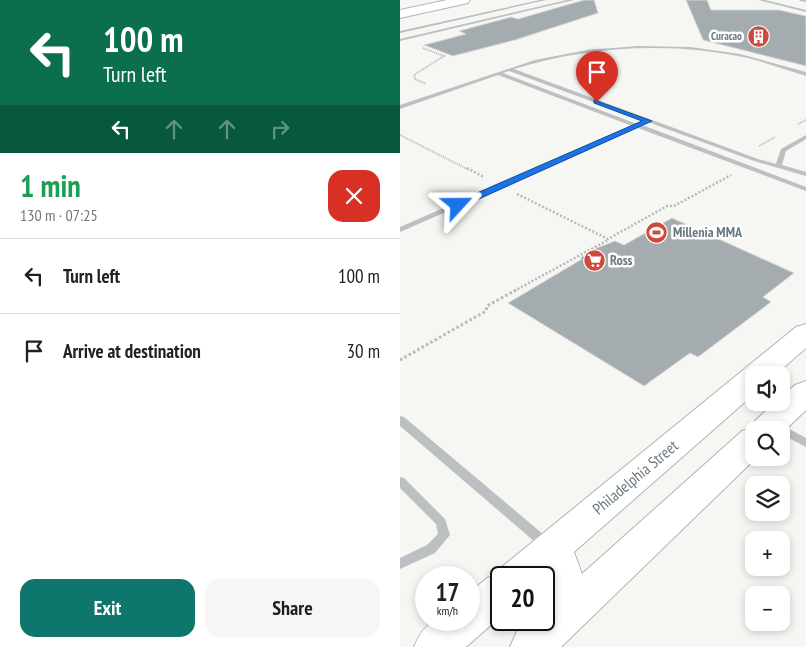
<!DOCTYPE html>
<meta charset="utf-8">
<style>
:root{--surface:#fff;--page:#f6f6f6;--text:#202124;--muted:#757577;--line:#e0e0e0;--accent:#0f766e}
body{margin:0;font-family:"PT Sans Narrow",sans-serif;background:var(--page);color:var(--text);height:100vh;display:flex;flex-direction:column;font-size:19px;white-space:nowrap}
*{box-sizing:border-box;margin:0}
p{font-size:16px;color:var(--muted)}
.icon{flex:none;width:28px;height:28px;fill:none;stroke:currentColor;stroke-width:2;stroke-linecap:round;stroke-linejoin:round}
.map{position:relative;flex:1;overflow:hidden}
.details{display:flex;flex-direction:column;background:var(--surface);width:400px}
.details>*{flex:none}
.guide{background:#0b6e4f;color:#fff;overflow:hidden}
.controls{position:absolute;left:345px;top:366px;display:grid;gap:10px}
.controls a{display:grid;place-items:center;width:45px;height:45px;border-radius:10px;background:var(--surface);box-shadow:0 2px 8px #0003;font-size:25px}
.speed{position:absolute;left:15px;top:566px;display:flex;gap:10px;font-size:25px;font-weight:700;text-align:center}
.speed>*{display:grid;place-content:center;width:65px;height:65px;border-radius:50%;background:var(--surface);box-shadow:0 2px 8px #0003;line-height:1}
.speed small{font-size:12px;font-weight:400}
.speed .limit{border:2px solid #111;border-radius:8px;background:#fff;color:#111}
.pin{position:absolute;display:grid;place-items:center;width:42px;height:42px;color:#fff;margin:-51px -21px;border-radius:50% 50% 50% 0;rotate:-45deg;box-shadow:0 0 5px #0007}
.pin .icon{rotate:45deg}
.me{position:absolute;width:55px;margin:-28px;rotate:66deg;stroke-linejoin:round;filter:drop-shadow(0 0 4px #0008)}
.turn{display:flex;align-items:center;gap:18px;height:105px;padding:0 20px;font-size:22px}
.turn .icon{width:65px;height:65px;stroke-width:2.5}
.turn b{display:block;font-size:35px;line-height:42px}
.lanes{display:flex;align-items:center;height:48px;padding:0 20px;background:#0003;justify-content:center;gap:25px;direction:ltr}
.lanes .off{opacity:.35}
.round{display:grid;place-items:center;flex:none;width:52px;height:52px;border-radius:15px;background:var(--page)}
.overview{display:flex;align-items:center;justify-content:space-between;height:85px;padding:0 20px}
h1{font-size:30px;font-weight:600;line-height:38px;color:#1e9e55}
.cta{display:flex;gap:10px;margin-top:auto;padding:10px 20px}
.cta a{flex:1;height:58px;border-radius:15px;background:var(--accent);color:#fff;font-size:20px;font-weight:600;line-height:58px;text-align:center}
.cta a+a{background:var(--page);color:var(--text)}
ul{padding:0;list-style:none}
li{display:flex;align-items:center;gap:15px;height:75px;padding:0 20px;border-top:1px solid var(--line)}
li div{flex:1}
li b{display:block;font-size:19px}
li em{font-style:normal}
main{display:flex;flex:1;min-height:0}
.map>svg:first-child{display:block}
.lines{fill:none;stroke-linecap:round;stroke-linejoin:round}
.stream{fill:#b3c0c2;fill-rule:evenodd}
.building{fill:#a4acb0;stroke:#d8d7d6}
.major-casing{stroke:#b0b5b7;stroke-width:2}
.highway-casing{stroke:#b0b4b6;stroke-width:2}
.path-far2{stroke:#b6babc;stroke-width:2;stroke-dasharray:1 1;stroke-linecap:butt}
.path-far1{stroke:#b6babc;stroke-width:2.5;stroke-dasharray:2 2;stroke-linecap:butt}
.path{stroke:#b6babc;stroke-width:3;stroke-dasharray:2.5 2.5;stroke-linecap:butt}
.minor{fill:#bcc0c3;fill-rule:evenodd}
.major{fill:#fff;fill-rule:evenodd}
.highway{fill:#fff;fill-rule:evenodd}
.route{fill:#1a73e8;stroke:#114b97}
.labels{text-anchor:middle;stroke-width:5;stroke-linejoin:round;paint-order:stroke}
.far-poi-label{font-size:11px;font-weight:bold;fill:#697981;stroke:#fff;text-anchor:end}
.poi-label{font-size:14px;font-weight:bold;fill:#697981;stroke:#fff;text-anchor:start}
.near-street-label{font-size:16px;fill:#697981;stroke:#fff}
</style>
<main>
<section class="details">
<div class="guide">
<div class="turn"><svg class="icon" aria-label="left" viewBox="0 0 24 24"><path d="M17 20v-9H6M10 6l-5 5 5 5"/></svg><div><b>100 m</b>Turn left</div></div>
<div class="lanes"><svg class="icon" aria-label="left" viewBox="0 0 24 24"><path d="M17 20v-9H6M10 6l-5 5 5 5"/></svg><svg class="icon off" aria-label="ahead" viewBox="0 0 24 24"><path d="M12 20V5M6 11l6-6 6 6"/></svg><svg class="icon off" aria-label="ahead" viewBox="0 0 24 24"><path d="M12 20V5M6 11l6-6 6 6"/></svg><svg class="icon off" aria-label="right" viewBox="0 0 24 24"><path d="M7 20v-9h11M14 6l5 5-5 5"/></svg></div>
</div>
<div class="overview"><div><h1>1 min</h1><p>130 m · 07:25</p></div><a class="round" style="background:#d93025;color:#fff"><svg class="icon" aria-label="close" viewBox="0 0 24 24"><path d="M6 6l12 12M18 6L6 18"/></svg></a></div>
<ul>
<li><svg class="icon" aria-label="left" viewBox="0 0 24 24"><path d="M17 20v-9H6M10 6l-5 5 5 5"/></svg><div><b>Turn left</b></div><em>100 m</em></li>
<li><svg class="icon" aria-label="arrive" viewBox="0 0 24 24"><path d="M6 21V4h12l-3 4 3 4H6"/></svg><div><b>Arrive at destination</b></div><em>30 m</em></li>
</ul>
<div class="cta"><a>Exit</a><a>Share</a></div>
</section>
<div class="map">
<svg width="406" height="647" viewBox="0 0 406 647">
<rect width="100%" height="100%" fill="#f6f6f3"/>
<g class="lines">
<path class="stream" d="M140 0H146L0 33V31Z"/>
</g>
<path class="building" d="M184 0H194L198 13 115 40 53 56 24 45 66 34 59 31 111 17 118 19Z
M286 0H307L311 10H379L406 16V66L303 40Z
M272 218 394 273 363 297 371 302 298 357 290 353 244 386 108 303 182 259 180 258 197 248 215 241 224 245Z"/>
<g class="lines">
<defs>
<path id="major" d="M406 324V348L375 375H354V394L174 552 182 574 342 431 349 429 354 422 375 402H381V397L395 385 406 381V410L381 434V430H354V458H356L161 647H110L122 620H144V578H101V616L66 647H14C27 616 39 620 69 620V593L87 578 99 574 103 566 396 327Z"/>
<path id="highway" d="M47 0H70L68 3 0 18V10Z"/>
</defs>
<use href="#major" class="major-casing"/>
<use href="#highway" class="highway-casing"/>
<path class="path-far2" d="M23 48 44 56 14 75 15 79 26 84
M398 124 406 120
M0 135 69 170
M359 146 375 137"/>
<path class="path-far1" d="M67 168 84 177
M117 194 208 239 267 206H274L331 175
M114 291 208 240"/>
<path class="path" d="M0 360 86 311 87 306 116 290"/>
<path class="minor" d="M167 0H174L0 41V39Z
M358 0H365L406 10V12Z
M399 0H406V2L400 1Z
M238 46 290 47 340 54 406 72V76C386 70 367 63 348 58 272 41 188 46 114 69L358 159 376 164 381 149 406 135V139L386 151 382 165 406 172V176L354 161 109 71 103 73 237 124H241L242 125 406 187V191L238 128 0 232V227L232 126 98 75 0 109V105L135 60 187 50Z
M0 416 4 417 150 540 152 544 150 548 146 549 142 548 0 426Z
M374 421 406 438V447L381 434V430C376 430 372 430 369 425L370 422Z
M0 477 4 478 45 519 50 535 35 553 0 569V558L27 545 38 534 36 524 0 488Z"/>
<use href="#major" class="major"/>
<use href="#highway" class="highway"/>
</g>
<path class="route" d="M194 100 252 121 61 207H54V203L242 121 194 103Z"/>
<defs>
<symbol id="building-disc" viewBox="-11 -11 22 22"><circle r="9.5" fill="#cd4b3c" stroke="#fff"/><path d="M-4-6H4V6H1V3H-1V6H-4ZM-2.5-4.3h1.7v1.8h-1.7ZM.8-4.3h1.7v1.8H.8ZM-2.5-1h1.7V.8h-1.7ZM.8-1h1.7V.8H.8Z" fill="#fff"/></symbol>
<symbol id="stadium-disc" viewBox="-11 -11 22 22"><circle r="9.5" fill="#cd4b3c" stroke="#fff"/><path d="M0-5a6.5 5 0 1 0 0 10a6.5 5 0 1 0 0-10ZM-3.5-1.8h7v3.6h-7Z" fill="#fff"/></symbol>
<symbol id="supermarket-disc" viewBox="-11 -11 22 22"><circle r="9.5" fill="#cd4b3c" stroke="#fff"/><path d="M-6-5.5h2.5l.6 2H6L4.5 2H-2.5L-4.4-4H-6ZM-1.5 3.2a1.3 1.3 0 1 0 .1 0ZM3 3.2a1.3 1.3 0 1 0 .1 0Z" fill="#fff"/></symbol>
</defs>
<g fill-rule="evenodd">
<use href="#building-disc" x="346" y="24" width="25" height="25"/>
<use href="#stadium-disc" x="244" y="220" width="25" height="25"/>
<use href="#supermarket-disc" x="182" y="248" width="25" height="25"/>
</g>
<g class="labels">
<g class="far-poi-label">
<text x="342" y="40">Curacao</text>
</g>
<g class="poi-label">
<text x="273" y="237">Millenia MMA</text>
<text x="210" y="265">Ross</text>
</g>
<g class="near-street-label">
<text transform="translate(235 477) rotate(-40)" y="6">Philadelphia Street</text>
</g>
</g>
</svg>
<div class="controls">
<a><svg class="icon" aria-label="sound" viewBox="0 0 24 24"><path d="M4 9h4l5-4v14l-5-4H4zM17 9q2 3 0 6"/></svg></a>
<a><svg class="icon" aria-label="search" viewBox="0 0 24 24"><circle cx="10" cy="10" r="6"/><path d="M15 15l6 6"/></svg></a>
<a><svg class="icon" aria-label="layers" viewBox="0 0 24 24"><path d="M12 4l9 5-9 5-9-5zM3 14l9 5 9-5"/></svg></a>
<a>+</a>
<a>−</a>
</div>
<div class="speed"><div>17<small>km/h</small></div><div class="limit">20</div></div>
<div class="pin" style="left:197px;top:102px;background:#d93025"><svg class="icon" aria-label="arrive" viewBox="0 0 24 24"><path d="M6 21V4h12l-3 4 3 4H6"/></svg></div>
<svg class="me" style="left:58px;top:205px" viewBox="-20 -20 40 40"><path d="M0-17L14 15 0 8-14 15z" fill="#1a73e8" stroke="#fff" stroke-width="4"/></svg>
</div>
</main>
